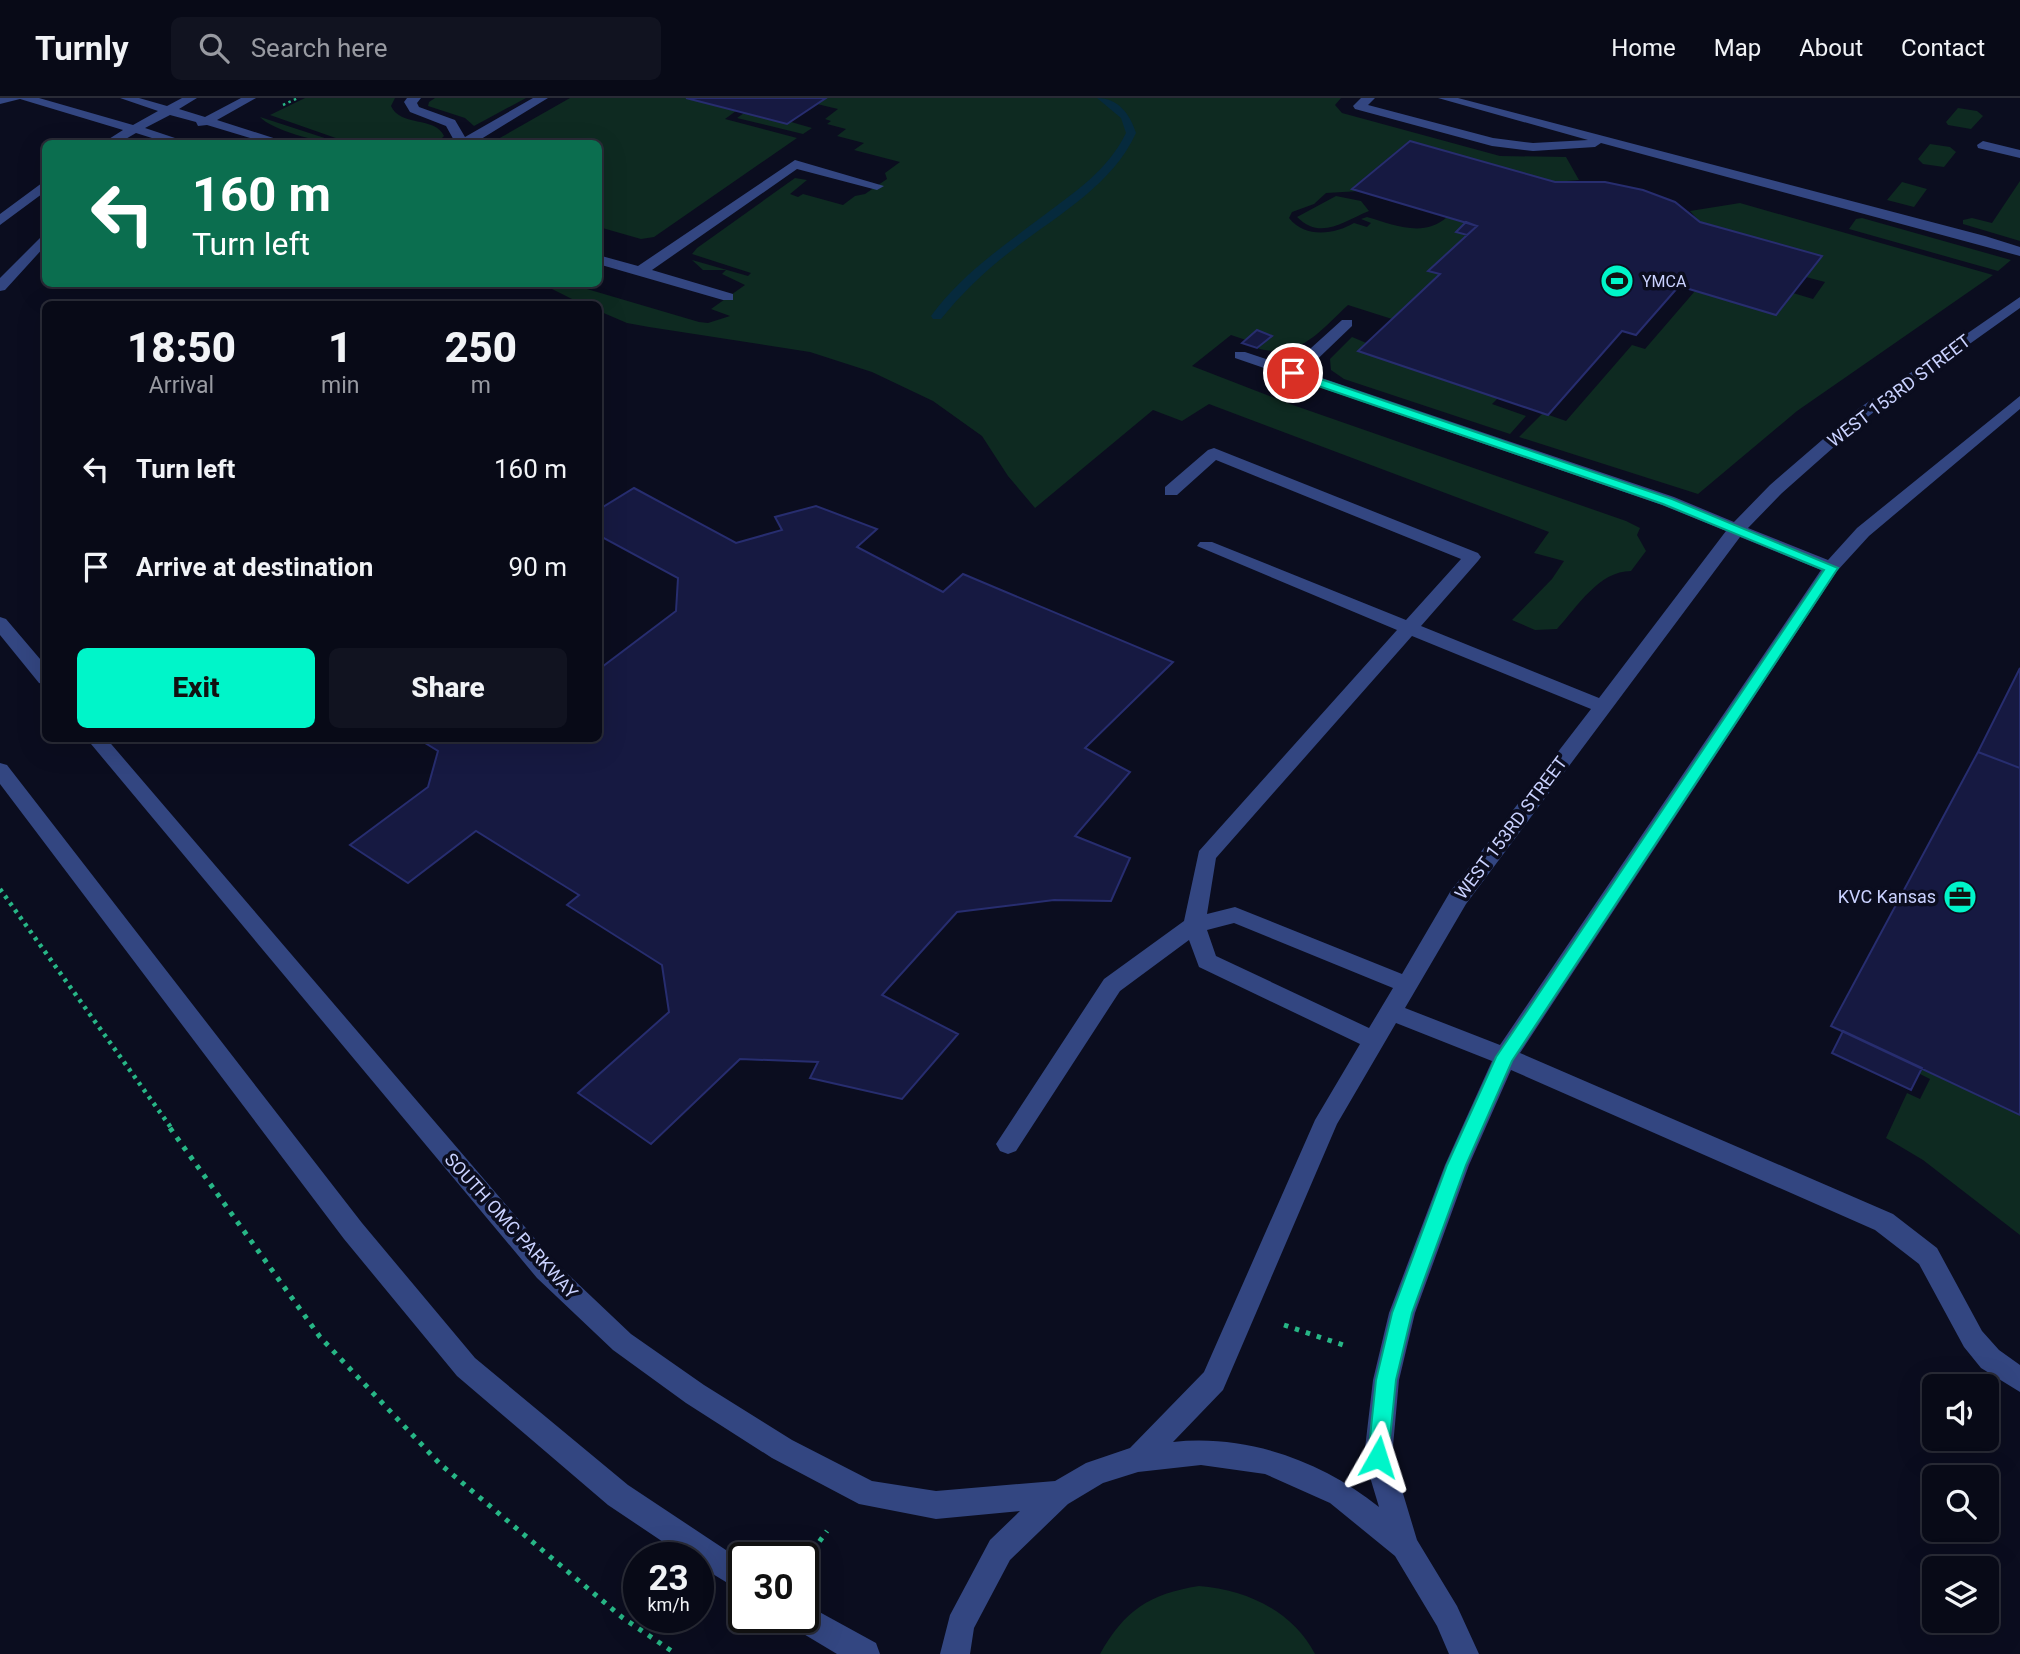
<!DOCTYPE html>
<style>
:root{--surface:#080a17;--page:#111320;--text:#f1f3f6;--muted:#989aa1;--line:#292b36;--accent:#00f5c9}
body{margin:0;font-family:Roboto,sans-serif;background:var(--page);color:var(--text);height:100vh;display:flex;flex-direction:column;font-size:26px;white-space:nowrap}
*{box-sizing:border-box;margin:0}
p{font-size:23px;color:var(--muted)}
.icon{flex:none;width:38px;height:38px;fill:none;stroke:currentColor;stroke-width:2;stroke-linecap:round;stroke-linejoin:round}
.map{position:relative;flex:1;overflow:hidden}
.drawer{position:absolute;left:42px;top:203px;width:560px;height:441px;display:flex;flex-direction:column;background:var(--surface);border-radius:10px;box-shadow:0 7px 28px #0002,0 0 0 2px var(--line)}
.drawer>*{flex:none}
.banner{position:absolute;left:42px;top:42px;width:560px;height:147px;border-radius:10px;box-shadow:0 7px 28px #0002,0 0 0 2px var(--line);background:#0b6e4f;color:#fff;overflow:hidden}
.fabs{position:absolute;left:1922px;top:1276px;display:grid;gap:14px}
.fabs a{display:grid;place-items:center;width:77px;height:77px;border-radius:10px;background:var(--surface);box-shadow:0 7px 28px #0002,0 0 0 2px var(--line);font-size:35px}
.speed{position:absolute;left:623px;top:1444px;display:flex;gap:14px;font-size:35px;font-weight:700;text-align:center}
.speed>*{display:grid;place-content:center;width:91px;height:91px;border-radius:50%;background:var(--surface);box-shadow:0 7px 28px #0002,0 0 0 2px var(--line);line-height:1}
.speed small{font-size:18px;font-weight:400}
.speed .limit{border:4px solid #111;border-radius:10px;background:#fff;color:#111}
.pin{position:absolute;display:grid;place-items:center;width:60px;height:60px;color:#fff;margin:-30px;border:4px solid #fff;border-radius:50%;box-shadow:0 2px 7px #0007}
.me{position:absolute;width:77px;margin:-38px;rotate:6deg;stroke-linejoin:round;filter:drop-shadow(0 0 5px #0008)}
.turn{display:flex;align-items:center;gap:24px;height:147px;padding:0 35px;font-size:32px}
.turn .icon{width:91px;height:91px;stroke-width:2.5}
.turn b{display:block;font-size:49px;line-height:60px}
.eta{display:flex;justify-content:space-evenly;align-items:center;height:119px;text-align:center}
.eta b{font-size:42px;font-weight:800;line-height:49px}
.button{display:flex;gap:14px;margin-top:auto;padding:14px 35px}
.button a{flex:1;height:80px;border-radius:10px;background:var(--accent);color:#111;font-size:28px;font-weight:800;line-height:80px;text-align:center}
.button a+a{background:var(--page);color:var(--text)}
ul{padding:0;list-style:none}
li{display:flex;align-items:center;gap:21px;height:98px;padding:0 35px}
li div{flex:1}
li b{display:block;font-size:26px}
li em{font-style:normal}
header{display:flex;align-items:center;gap:42px;box-sizing:border-box;height:98px;padding:0 35px;background:var(--surface);border-bottom:2px solid var(--line)}
header strong{font-size:33px}
nav{display:flex;gap:38px;margin-inline-start:auto;font-size:24px}
.search{width:490px;height:63px;background:var(--page);display:flex;align-items:center;gap:18px;box-sizing:border-box;padding:0 24px;border-radius:10px;color:var(--muted);font-size:26px}
.map>svg:first-child{display:block}
.green{fill:#0e2a21}
.lines{fill:none;stroke-linecap:round;stroke-linejoin:round}
.stream{fill:#062a3d;fill-rule:evenodd}
.building{fill:#161941;stroke:#272d6f;stroke-width:2}
.path-far2{stroke:#27b686;stroke-width:2.5;stroke-dasharray:2.5 3.5;stroke-linecap:butt}
.path-far1{stroke:#27b686;stroke-width:4.5;stroke-dasharray:3.5 5;stroke-linecap:butt}
.path{stroke:#27b686;stroke-width:5;stroke-dasharray:4.5 7;stroke-linecap:butt}
.minor{fill:#334681;fill-rule:evenodd}
.route{fill:#00f5c9;stroke:#009f83;stroke-width:2}
.labels{text-anchor:middle;stroke-width:7;stroke-linejoin:round;paint-order:stroke}
.far-poi-label{font-size:16px;fill:#cad2ff;stroke:#0b0d1f;text-anchor:start}
.street-label{font-size:18px;fill:#cad2ff;stroke:#0b0d1f}
.poi-label{font-size:18px;fill:#cad2ff;stroke:#0b0d1f;text-anchor:end}
</style>
<header>
<strong>Turnly</strong>
<div class="search"><svg class="icon" aria-label="search" viewBox="0 0 24 24"><circle cx="10" cy="10" r="6"/><path d="M15 15l6 6"/></svg>Search here</div>
<nav><a>Home</a><a>Map</a><a>About</a><a>Contact</a></nav>
</header>
<div class="map">
<svg width="2020" height="1556" viewBox="0 0 2020 1556">
<rect width="100%" height="100%" fill="#0b0d1f"/>
<path class="green" d="M305 0H395L391 8C400 29 435 18 444 38L437 45H350L270 17Z
M435 0H526L474 28 465 20 428 8 429 4Z
M570 0H686L736 13 725 21 797 40 654 139 641 141 599 129 598 46 491 45Z
M826 0H1341L1335 7 1342 15 1500 58 1566 59 1579 82 1555 84 1409 43 1352 90 1360 93 1326 95 1314 106 1292 114 1289 120C1306 141 1335 136 1354 125L1367 129 1371 125 1361 121 1367 119C1394 127 1424 140 1447 119L1477 128 1429 172 1440 176 1392 221 1348 207C1320 233 1298 263 1257 250L1272 238 1257 232 1246 242 1231 237 1192 268 1290 306 1626 423 1640 430 1637 437 1646 453 1631 473C1599 473 1578 508 1557 531L1535 532 1512 522 1552 481 1564 463 1534 455 1549 434 1209 306 1182 323 1153 312 1035 410 1008 378 982 338 933 303 872 274 810 254 649 229 627 225 599 213 598 206H582L542 186H570L699 224 708 225 730 218 711 211 745 187 722 176 726 172H703L692 162 748 178 751 175 692 156 697 150 795 80 807 82 790 96 798 99 803 96 843 107 855 98 865 96 887 81 885 75 900 64 854 52 864 45 837 38 846 31 827 26 831 23 825 21 838 11 817 6Z
M1958 10 1977 13 1983 18 1971 31 1948 27 1946 24Z
M744 15 787 26 791 24 812 30 803 36 737 20Z
M260 19 340 45C323 46 271 32 260 19Z
M1930 46 1950 49 1956 54 1944 69 1923 66 1918 61Z
M2020 83V143L1963 126V122L1972 120 1992 125Z
M1902 84 1927 91 1914 109 1887 102Z
M1336 98 1361 103 1369 113C1344 123 1321 143 1297 119Z
M1740 105 1993 177 1797 313 1698 396 1519 339 1543 315 1566 323 1632 247 1645 251 1695 193 1793 195 1813 201 1825 184 1806 179 1700 124 1690 113Z
M1862 120 2011 162 1998 173 1849 131 1856 121Z
M1352 239 1498 300 1492 306 1526 318 1510 336 1344 281 1331 272 1330 261Z
M1919 970 2020 1017V1137L1923 1062 1886 1040 1907 995 1920 1001 1930 981 1916 974Z
M1199 1488C1246 1492 1292 1512 1315 1556H1100C1125 1512 1149 1496 1199 1488Z"/>
<g class="lines">
<path class="stream" d="M1097 0C1118 0 1130 16 1136 35 1112 88 1056 118 1011 153 985 173 962 195 941 221H933L931 218C961 177 1003 148 1043 118 1075 94 1108 72 1126 35L1121 20Z"/>
</g>
<path class="building" d="M686 0H826L787 26Z
M1410 43 1555 84H1605L1643 92 1675 104 1700 124 1822 158 1776 217 1679 188 1636 237 1622 233 1548 317 1358 253 1440 176 1428 173 1477 128 1352 91Z
M1466 124 1477 128 1467 137 1456 134Z
M1257 232 1272 238 1257 250 1242 245Z
M634 390 736 445 782 432 775 419 816 408 877 431 857 449 943 494 963 476 1173 564 1085 650 1130 674 1075 738 1130 760 1111 803 1054 802 957 814 882 897 958 936 902 1001 810 980 818 964 740 961 651 1046 578 995 669 914 662 867 567 807 579 797 476 733 408 785 350 747 428 689 438 653 417 640H598V572L676 513 678 480 598 437V412Z
M2020 570V670L1978 654Z
M1978 654 2020 670V1017L1831 928Z
M1843 933 1922 970 1911 992 1832 955Z"/>
<g class="lines">
<path class="path-far2" d="M283 7 298 0"/>
<path class="path-far1" d="M0 791 172 1031"/>
<path class="path" d="M170 1030 320 1239 440 1366 623 1520 676 1556
M1284 1227 1346 1248
M806 1462 827 1433"/>
<path class="minor" d="M0 0H39L133 27 158 13 120 0H139L167 8 182 0H197L179 11 205 19 241 0H256L217 22 292 46H270L207 27 198 28 196 24 170 17 145 30 193 46H171L136 35 117 46H101L123 32 20 1 0 6Z
M407 0H421L417 5 419 9 455 22 465 39 533 0H548L473 46H456L446 28 410 14 404 4Z
M1361 0H1375L1368 7 1493 40 1533 45 1588 42 1438 0H1458L1985 138 2020 149V158L1601 45 1595 49 1533 53 1492 48 1355 11 1353 8Z
M1983 43 2020 52V60L1978 50 1977 47Z
M795 62 884 88 877 92 797 71 652 172 733 196V202H723L598 166V157L638 168Z
M46 82V93L0 127V116Z
M46 134V147L5 192 0 193V180Z
M2020 199V210L1870 317 1782 395 1748 430 1828 462 1857 430 2020 298V311L1869 438 1837 473 1520 955 1893 1116 1937 1150 1982 1233 1999 1252 2020 1267V1294L1981 1270 1964 1249 1919 1166 1875 1132 1511 972 1469 1067 1415 1215 1399 1282 1392 1359 1417 1442 1457 1508 1479 1556H1449L1437 1528 1395 1458 1330 1405 1265 1376 1201 1367 1138 1374 1103 1385 1068 1406 1010 1462 974 1530 970 1556H940L950 1517 990 1442 1020 1413 936 1421 859 1406 772 1360 686 1305 613 1252 537 1180 86 640H106L555 1164 631 1236 704 1287 792 1342 872 1383 936 1393 1055 1383 1086 1365 1130 1350 1204 1274 1315 1022 1360 946 1199 869 1189 842 1120 893 1016 1053 1008 1056 1000 1053 996 1046 1104 881 1184 823 1199 753 1397 532 1197 448 1200 444H1212L1406 522 1461 461 1216 362 1177 397H1165V389L1208 352 1214 350 1478 455 1481 459 1478 463 1421 528 1599 600 1726 433 1662 407 1235 260V254H1245L1290 269 1342 222H1352V228L1304 274 1674 399 1734 424 1770 387 1858 311ZM1740 439 1821 472 1500 947 1405 910 1466 806ZM1412 538 1591 611 1450 794 1402 876 1235 809 1207 816 1216 760ZM1234 825 1393 890 1369 930 1216 858 1207 832ZM1396 925 1492 963 1445 1067 1389 1215 1373 1282 1364 1359 1379 1409C1322 1363 1247 1336 1173 1344L1223 1292 1337 1026Z
M0 519 6 521 46 568V587L39 585 0 537Z
M0 665 7 667 362 1125 475 1260 628 1387 744 1464V1495L698 1467V1460H687L608 1407 457 1278 344 1141 0 686Z
M803 1505 876 1545 880 1556H837L792 1529 787 1519H803Z"/>
</g>
<path class="route" d="M1289 273H1297L1672 401 1838 470 1512 963 1466 1067 1412 1215 1396 1282 1388 1359 1385 1366 1378 1369 1371 1366 1368 1359 1376 1282 1392 1215 1447 1067 1496 959 1824 472 1663 406 1289 278Z"/>
<defs>
<symbol id="stadium-disc" viewBox="-11 -11 22 22"><circle r="9.5" fill="#00f5c9" stroke="#0b0d1f"/><path d="M0-5a6.5 5 0 1 0 0 10a6.5 5 0 1 0 0-10ZM-3.5-1.8h7v3.6h-7Z" fill="#111"/></symbol>
<symbol id="office-disc" viewBox="-11 -11 22 22"><circle r="9.5" fill="#00f5c9" stroke="#0b0d1f"/><path d="M-6-3h4V-5.5h4V-3h4V5H-6ZM-1-4.5V-3h2v-1.5ZM-6 0V1H6V0Z" fill="#111"/></symbol>
</defs>
<g fill-rule="evenodd">
<use href="#stadium-disc" x="1598" y="164" width="38" height="38"/>
<use href="#office-disc" x="1941" y="780" width="38" height="38"/>
</g>
<g class="labels">
<g class="far-poi-label">
<text x="1642" y="189">YMCA</text>
</g>
<g class="street-label">
<text transform="translate(1899 293) rotate(-37)" y="6">WEST 153RD STREET</text>
<text transform="translate(1511 730) rotate(-53)" y="6">WEST 153RD STREET</text>
<text transform="translate(511 1128) rotate(48)" y="6">SOUTH OMC PARKWAY</text>
</g>
<g class="poi-label">
<text x="1936" y="805">KVC Kansas</text>
</g>
</g>
</svg>
<div class="fabs">
<a><svg class="icon" aria-label="sound" viewBox="0 0 24 24"><path d="M4 9h4l5-4v14l-5-4H4zM17 9q2 3 0 6"/></svg></a>
<a><svg class="icon" aria-label="search" viewBox="0 0 24 24"><circle cx="10" cy="10" r="6"/><path d="M15 15l6 6"/></svg></a>
<a><svg class="icon" aria-label="layers" viewBox="0 0 24 24"><path d="M12 4l9 5-9 5-9-5zM3 14l9 5 9-5"/></svg></a>
</div>
<div class="speed"><div>23<small>km/h</small></div><div class="limit">30</div></div>
<div class="pin" style="left:1293px;top:275px;background:#d93025"><svg class="icon" aria-label="arrive" viewBox="0 0 24 24"><path d="M6 21V4h12l-3 4 3 4H6"/></svg></div>
<svg class="me" style="left:1378px;top:1359px" viewBox="-20 -20 40 40"><path d="M0-17L14 15 0 8-14 15z" fill="#00f5c9" stroke="#fff" stroke-width="4"/></svg>
<div class="banner">
<div class="turn"><svg class="icon" aria-label="left" viewBox="0 0 24 24"><path d="M17 20v-9H6M10 6l-5 5 5 5"/></svg><div><b>160 m</b>Turn left</div></div>
</div>
<section class="drawer">
<div class="eta">
<div><b>18:50</b><p>Arrival</p></div>
<div><b>1</b><p>min</p></div>
<div><b>250</b><p>m</p></div>
</div>
<ul>
<li><svg class="icon" aria-label="left" viewBox="0 0 24 24"><path d="M17 20v-9H6M10 6l-5 5 5 5"/></svg><div><b>Turn left</b></div><em>160 m</em></li>
<li><svg class="icon" aria-label="arrive" viewBox="0 0 24 24"><path d="M6 21V4h12l-3 4 3 4H6"/></svg><div><b>Arrive at destination</b></div><em>90 m</em></li>
</ul>
<div class="button"><a>Exit</a><a>Share</a></div>
</section>
</div>
